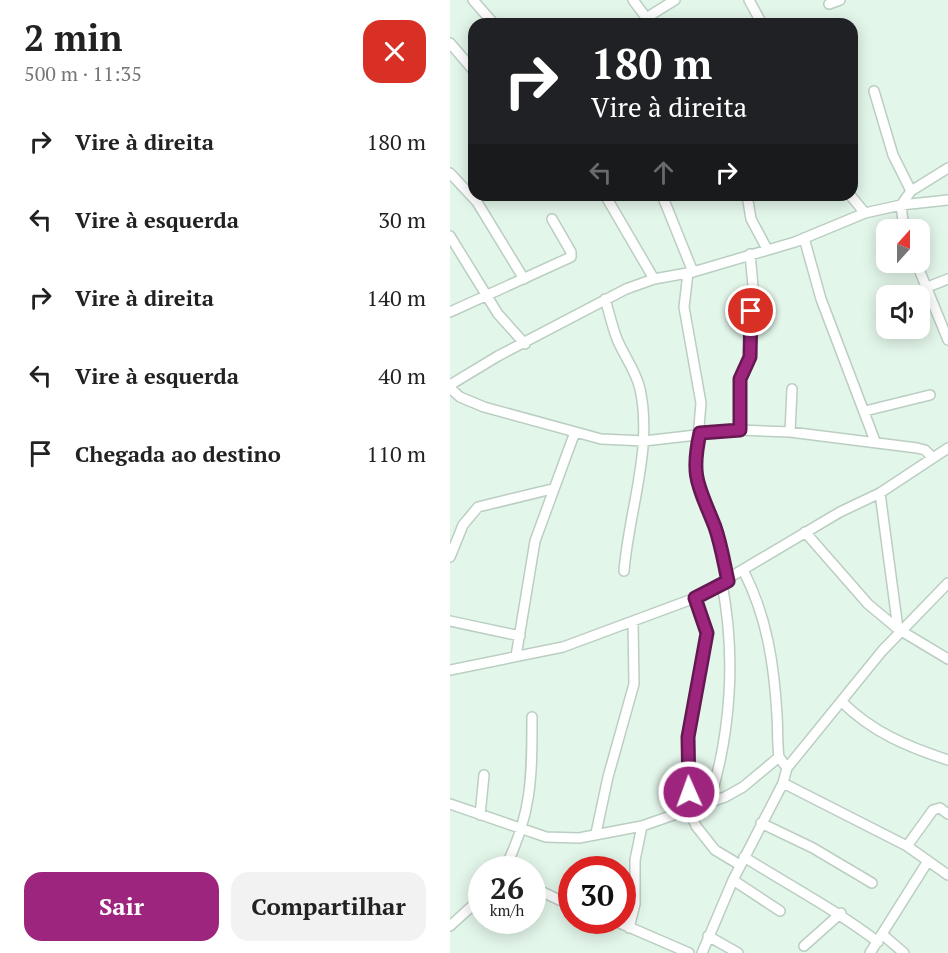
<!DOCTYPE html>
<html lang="pt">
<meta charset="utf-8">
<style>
:root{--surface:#fff;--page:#f2f2f2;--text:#222;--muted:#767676;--accent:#9d257e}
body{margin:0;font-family:"PT Serif",serif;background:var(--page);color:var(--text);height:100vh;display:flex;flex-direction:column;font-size:22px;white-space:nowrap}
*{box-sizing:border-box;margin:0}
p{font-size:20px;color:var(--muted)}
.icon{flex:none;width:33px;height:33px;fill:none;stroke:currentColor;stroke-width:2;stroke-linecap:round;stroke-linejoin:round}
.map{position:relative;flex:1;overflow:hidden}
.drawer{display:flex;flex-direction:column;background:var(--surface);width:450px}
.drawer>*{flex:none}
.banner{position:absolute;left:18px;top:18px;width:390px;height:183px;border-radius:18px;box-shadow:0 3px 15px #0003;background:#202124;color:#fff;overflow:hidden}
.needle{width:39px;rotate:21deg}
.tools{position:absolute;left:426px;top:219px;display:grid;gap:12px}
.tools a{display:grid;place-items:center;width:54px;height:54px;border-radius:12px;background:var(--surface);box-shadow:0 3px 15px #0003;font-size:30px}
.speed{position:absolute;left:18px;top:856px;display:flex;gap:12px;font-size:30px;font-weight:700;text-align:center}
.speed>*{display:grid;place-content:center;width:78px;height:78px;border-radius:50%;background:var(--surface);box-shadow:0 3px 15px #0003;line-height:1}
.speed small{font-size:15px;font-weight:400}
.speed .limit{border:9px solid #d22;background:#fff;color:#111}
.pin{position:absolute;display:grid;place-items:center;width:51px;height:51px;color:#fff;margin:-26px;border:3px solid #fff;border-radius:50%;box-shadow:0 2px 6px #0007}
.me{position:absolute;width:66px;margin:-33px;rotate:358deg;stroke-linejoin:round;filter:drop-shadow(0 0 4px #0008)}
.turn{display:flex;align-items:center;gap:21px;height:126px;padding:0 24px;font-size:27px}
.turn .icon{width:78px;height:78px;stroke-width:2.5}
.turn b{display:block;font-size:42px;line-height:51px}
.lanes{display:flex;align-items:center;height:57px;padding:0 24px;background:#0003;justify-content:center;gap:30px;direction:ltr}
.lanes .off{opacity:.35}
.round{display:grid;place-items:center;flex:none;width:63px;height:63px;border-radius:18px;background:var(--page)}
.head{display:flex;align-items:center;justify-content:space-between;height:102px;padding:0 24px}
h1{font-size:36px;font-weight:700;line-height:45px}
.cta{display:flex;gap:12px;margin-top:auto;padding:12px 24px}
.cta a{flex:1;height:69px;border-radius:18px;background:var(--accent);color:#fff;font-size:24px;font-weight:700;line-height:69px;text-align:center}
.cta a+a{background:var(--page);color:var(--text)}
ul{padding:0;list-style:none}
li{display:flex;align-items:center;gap:18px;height:78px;padding:0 24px}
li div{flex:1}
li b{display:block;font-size:22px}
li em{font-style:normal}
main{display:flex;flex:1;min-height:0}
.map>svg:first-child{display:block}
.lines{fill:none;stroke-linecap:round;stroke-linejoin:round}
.minor-casing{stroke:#bbcec2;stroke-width:12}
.minor{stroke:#fff;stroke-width:9}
.route-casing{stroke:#661852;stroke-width:15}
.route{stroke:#9d257e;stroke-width:10}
</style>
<main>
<section class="drawer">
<div class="head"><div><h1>2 min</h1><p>500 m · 11:35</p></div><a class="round" style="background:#d93025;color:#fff"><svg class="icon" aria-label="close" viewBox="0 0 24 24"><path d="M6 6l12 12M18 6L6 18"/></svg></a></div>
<ul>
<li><svg class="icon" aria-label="right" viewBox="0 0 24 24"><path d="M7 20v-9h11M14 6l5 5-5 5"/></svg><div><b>Vire à direita</b></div><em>180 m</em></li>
<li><svg class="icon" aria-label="left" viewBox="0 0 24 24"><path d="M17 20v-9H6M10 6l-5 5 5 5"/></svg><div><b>Vire à esquerda</b></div><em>30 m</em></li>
<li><svg class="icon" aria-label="right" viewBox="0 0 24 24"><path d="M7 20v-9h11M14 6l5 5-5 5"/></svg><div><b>Vire à direita</b></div><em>140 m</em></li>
<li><svg class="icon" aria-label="left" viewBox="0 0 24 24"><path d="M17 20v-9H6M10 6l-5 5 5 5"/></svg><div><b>Vire à esquerda</b></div><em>40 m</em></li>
<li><svg class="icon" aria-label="arrive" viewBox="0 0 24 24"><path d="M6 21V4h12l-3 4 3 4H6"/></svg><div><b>Chegada ao destino</b></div><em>110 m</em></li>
</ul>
<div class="cta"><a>Sair</a><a>Compartilhar</a></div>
</section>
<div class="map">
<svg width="498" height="953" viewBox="0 0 498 953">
<rect width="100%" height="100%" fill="#e3f6ea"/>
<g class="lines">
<defs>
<path id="minor" d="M23 0 44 24
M183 0 201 24
M299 0 312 24
M379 4 390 0
M196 18 225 0
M0 43 24 71
M424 91 443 155 461 191
M0 173 27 202 74 279
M155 195 204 279
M212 195 243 272
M297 195 301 219 317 249
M400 195 415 213
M454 230 451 205 498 200
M0 236 48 314 75 344
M354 238 371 299 425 441
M466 262 498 340
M238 273 234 307 251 403 245 474 250 494 265 527 278 581
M475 288 498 279
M155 299C159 312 162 326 167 339 174 356 186 371 190 389 203 449 179 510 174 571
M0 312 121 257V252L102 219
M0 385 48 356 176 289 204 279 243 272 345 242 415 213 451 205 461 191 498 168
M0 388 10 397 34 407 151 439 194 441 290 430 340 432 467 448 475 450 482 457
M415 411 480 395
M290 430V379L300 357 303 286 300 254
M340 432 342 389
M430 493 448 629 498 659
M355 532 418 604 448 629
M0 557 13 525 28 507 102 489
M294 572C317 617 324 664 327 715 328 729 327 743 329 757
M245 598 257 633 238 737 239 809 246 826 265 850 290 865
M0 621 70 636
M66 656 85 541 125 432
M0 670 113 647 245 598 390 512 430 493 498 448
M392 702C422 732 458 747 498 760
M333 783 457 846 498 875
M259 803C281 733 286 656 272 584
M0 804 96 837 129 838 192 826 275 797 293 787 329 757 337 768
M30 815 34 775
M311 823 363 848 422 883
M146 833 158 777 184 684 183 622
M457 846 483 810 490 808 498 814
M294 857C339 885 386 910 428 942
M54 870C82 815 82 777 82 717
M283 880 330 911
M82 887 122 906
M165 921 239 953
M0 926 32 897
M179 928 185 904V860L192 826
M433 935 454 953
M258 936 288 953
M354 946 391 913
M252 953 283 880 333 783 337 768 432 651 498 583
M420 953 478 861"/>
</defs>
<use href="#minor" class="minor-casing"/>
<use href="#minor" class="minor"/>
</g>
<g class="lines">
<defs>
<path id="route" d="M239 792 238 737 257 633 245 598 278 581C274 563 271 544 265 527 249 486 240 478 250 433L290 430V379L300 357 301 311"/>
</defs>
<use href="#route" class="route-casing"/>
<use href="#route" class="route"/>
</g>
</svg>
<div class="tools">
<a><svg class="needle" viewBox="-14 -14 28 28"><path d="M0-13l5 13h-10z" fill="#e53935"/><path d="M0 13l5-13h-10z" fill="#767676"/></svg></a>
<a><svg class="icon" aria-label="sound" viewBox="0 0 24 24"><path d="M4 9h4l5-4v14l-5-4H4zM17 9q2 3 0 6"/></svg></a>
</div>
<div class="speed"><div>26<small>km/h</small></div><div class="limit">30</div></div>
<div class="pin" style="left:301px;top:311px;background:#d93025"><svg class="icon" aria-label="arrive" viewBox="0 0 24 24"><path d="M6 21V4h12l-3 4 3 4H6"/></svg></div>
<svg class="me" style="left:239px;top:792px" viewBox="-20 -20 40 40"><circle r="17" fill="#9d257e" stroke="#fff" stroke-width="3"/><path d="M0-11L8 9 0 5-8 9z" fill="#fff"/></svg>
<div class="banner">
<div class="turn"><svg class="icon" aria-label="right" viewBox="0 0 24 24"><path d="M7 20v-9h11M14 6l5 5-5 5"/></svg><div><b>180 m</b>Vire à direita</div></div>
<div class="lanes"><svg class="icon off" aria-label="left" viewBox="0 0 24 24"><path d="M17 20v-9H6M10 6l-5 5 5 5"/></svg><svg class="icon off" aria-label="ahead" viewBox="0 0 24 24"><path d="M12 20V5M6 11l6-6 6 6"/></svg><svg class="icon" aria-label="right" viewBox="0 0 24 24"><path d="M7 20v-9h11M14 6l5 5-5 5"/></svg></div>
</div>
</div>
</main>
